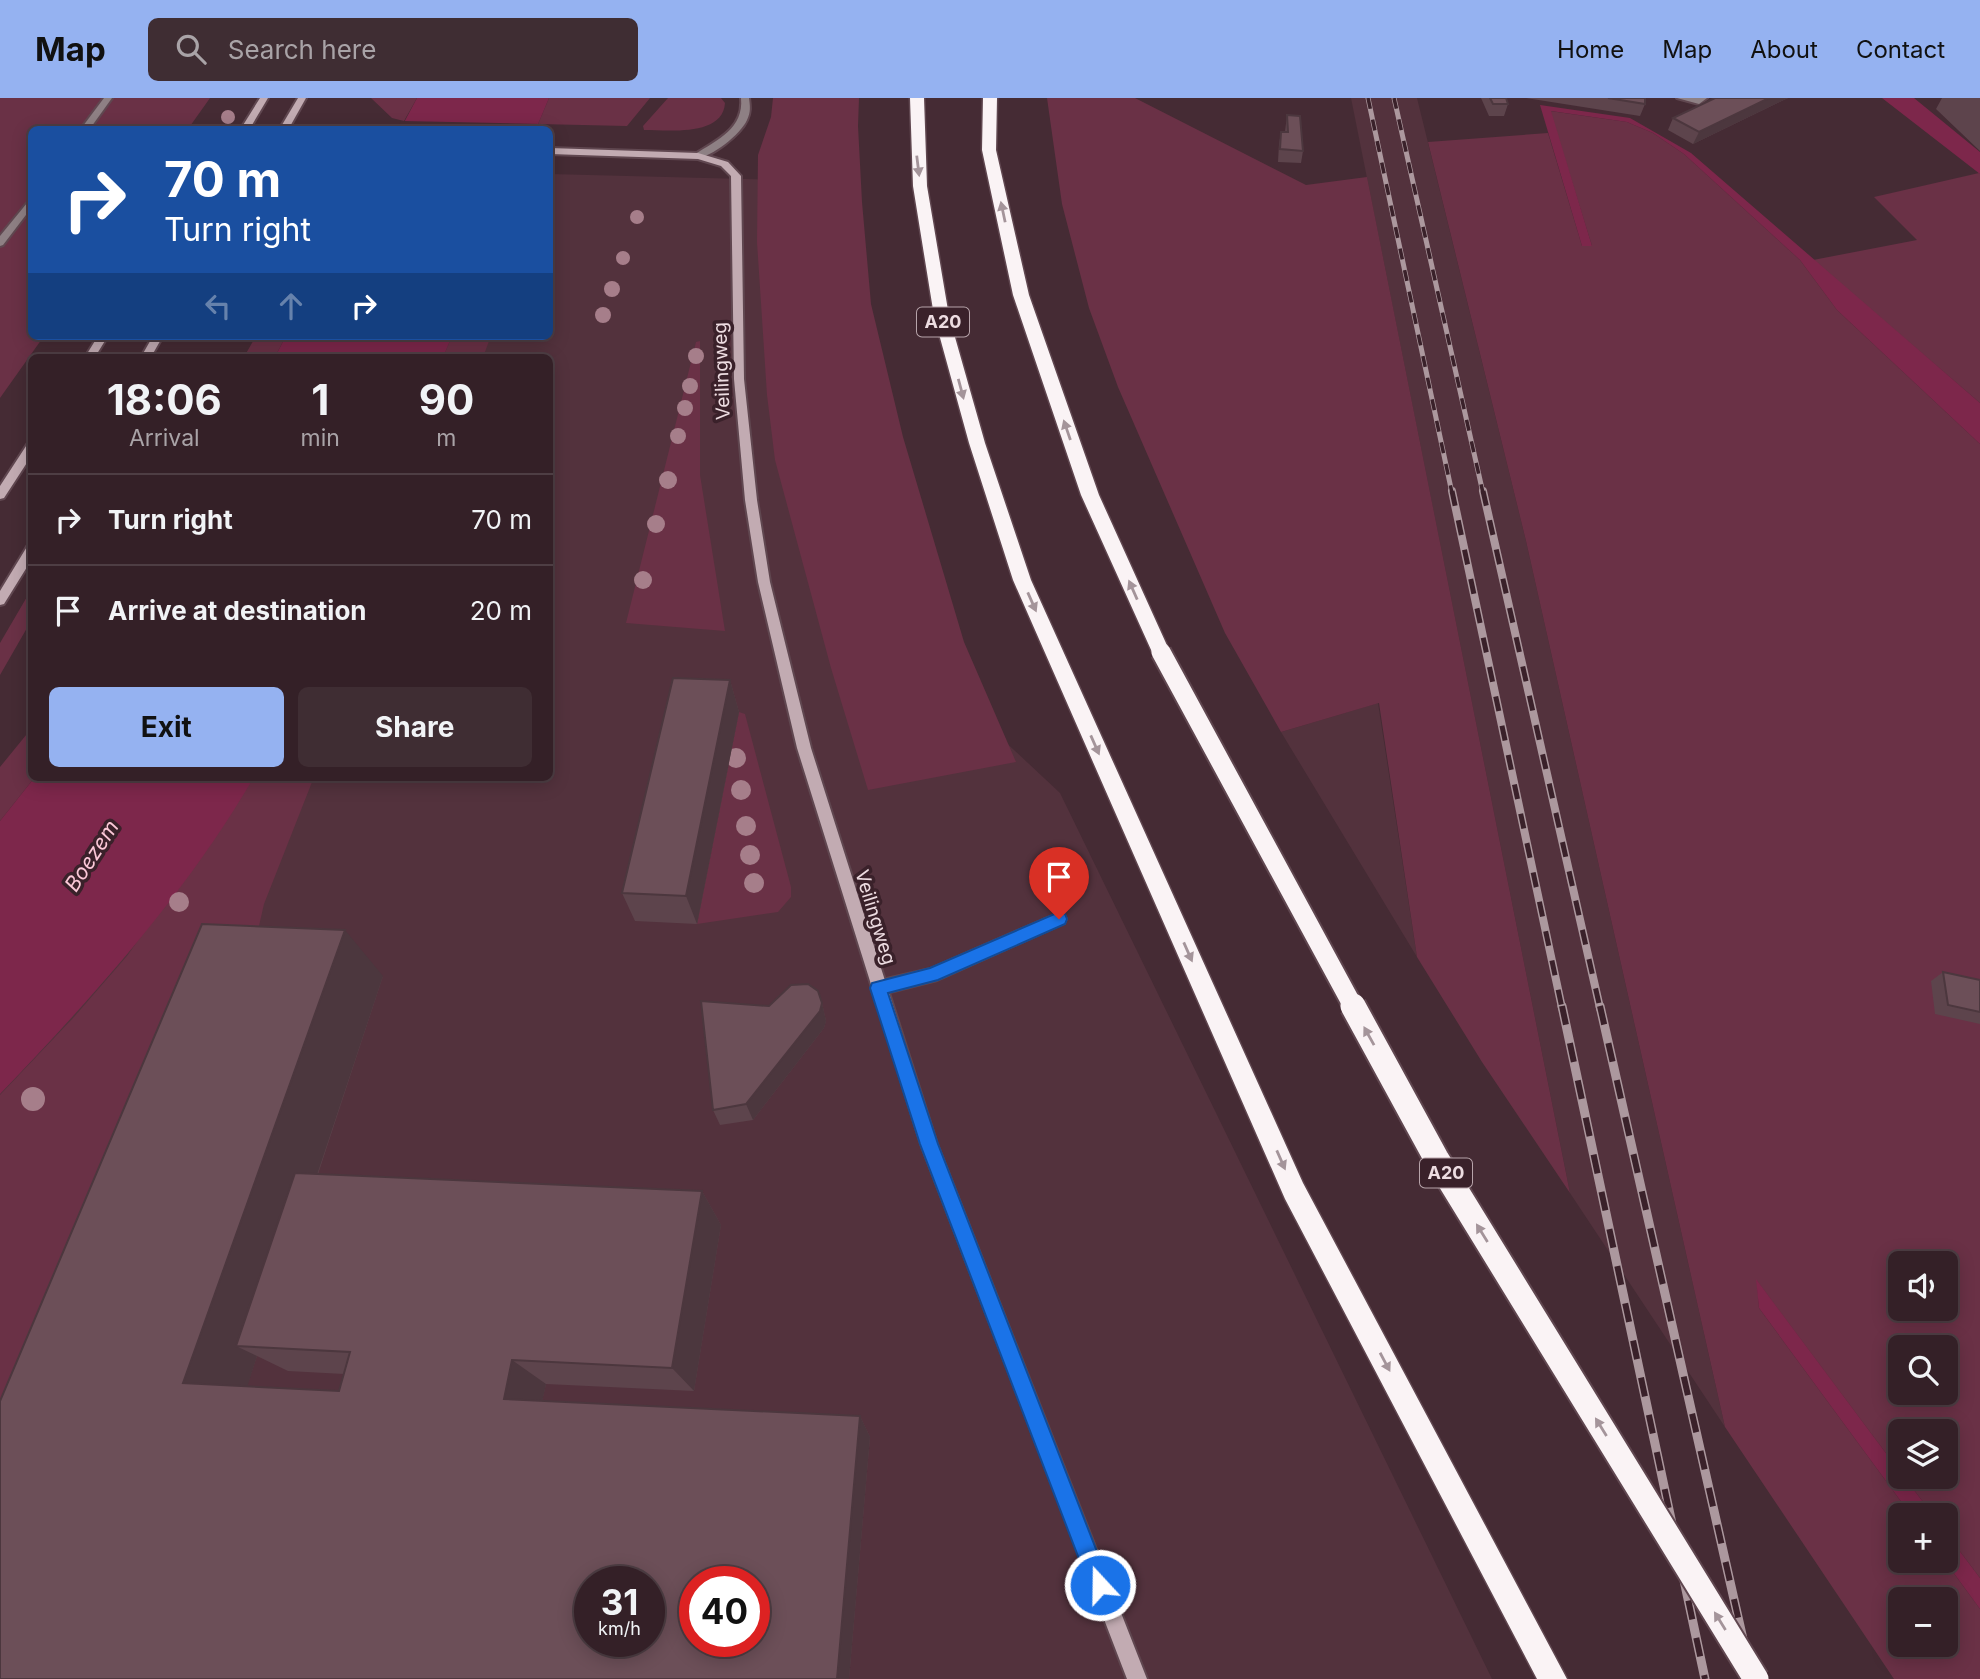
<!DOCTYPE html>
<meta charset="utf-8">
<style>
:root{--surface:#342027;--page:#3f2d33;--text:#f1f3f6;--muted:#a9a3a7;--line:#4e3e44;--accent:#95b2f1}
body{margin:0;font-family:Inter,sans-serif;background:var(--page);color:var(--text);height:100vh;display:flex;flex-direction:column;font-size:26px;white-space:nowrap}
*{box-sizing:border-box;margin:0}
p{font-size:23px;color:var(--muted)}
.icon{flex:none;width:38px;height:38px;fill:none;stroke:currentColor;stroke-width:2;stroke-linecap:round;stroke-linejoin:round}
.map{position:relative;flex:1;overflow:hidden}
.side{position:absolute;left:28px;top:256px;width:525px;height:427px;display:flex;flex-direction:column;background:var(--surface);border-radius:10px;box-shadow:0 4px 18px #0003,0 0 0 2px var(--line)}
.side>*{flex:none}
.guide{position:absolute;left:28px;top:28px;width:525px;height:214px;border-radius:10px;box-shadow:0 4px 18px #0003,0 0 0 2px var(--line);background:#1a4fa0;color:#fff;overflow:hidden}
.buttons{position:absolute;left:1888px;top:1153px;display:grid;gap:14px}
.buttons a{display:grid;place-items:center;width:70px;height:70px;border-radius:10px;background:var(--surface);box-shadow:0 4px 18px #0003,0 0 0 2px var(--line);font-size:35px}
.speed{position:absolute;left:574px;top:1468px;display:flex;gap:14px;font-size:35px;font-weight:700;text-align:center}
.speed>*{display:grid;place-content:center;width:91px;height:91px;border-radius:50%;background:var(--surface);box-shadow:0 4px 18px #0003,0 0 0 2px var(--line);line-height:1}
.speed small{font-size:18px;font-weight:400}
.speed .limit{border:10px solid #d22;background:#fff;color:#111}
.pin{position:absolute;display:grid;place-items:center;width:60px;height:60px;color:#fff;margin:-72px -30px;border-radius:50% 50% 50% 0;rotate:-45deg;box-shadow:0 0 7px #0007}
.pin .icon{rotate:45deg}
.me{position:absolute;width:77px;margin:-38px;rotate:339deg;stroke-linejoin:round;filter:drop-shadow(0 0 5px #0008)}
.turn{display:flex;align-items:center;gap:24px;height:147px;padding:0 21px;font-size:32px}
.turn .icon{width:91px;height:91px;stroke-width:2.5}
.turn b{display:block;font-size:49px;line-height:60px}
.lanes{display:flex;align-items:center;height:66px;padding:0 21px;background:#0003;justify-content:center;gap:35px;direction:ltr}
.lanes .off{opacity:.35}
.eta{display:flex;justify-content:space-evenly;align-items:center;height:119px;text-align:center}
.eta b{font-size:42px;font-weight:700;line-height:49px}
.button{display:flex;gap:14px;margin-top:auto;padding:14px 21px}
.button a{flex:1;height:80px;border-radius:10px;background:var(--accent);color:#111;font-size:28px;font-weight:700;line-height:80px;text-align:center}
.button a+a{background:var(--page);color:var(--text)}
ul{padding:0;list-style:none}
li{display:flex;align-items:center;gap:21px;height:91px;padding:0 21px;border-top:2px solid var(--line)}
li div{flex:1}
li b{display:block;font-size:26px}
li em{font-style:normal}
header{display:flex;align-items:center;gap:42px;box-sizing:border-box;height:98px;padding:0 35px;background:var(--accent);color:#111}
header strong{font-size:33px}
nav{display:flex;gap:38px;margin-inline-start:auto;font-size:24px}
.search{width:490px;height:63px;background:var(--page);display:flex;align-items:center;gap:18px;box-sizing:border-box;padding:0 24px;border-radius:10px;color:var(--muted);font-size:26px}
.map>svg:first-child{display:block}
.built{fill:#53323d;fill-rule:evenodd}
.green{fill:#6a3146;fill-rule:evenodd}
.water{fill:#7d274b}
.pier{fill:#452b34}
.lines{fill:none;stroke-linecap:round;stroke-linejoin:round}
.lane-casing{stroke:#604750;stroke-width:4}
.street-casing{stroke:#604750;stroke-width:4}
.secondary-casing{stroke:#604750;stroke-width:4}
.highway-casing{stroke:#604750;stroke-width:3}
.lane{fill:#8e8084;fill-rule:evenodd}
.street{fill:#8e8084;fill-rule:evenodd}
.secondary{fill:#c2abb2;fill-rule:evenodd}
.highway{fill:#faf3f5;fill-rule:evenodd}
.rail-far2-casing{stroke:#ac989e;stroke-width:5}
.rail-far1-casing{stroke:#ac989e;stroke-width:8}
.rail-casing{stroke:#ac989e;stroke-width:9}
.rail-far2{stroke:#3a212a;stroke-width:3.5;stroke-dasharray:11;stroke-linecap:butt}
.rail-far1{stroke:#3a212a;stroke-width:5;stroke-dasharray:15;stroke-linecap:butt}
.rail{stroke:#3a212a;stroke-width:6;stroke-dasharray:19;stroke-linecap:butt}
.highway-bridge-far1-casing{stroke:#604750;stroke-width:23;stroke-linecap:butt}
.highway-bridge-casing{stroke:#604750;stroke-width:29;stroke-linecap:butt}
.highway-bridge-far1{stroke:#faf3f5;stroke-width:19}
.highway-bridge{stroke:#faf3f5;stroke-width:25}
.tree{fill:#a67e8a}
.wall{fill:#5d444c;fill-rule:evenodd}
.shaded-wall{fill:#4c373e}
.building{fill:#6c4f58;stroke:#4c373e;stroke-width:2;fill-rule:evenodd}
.oneway{fill:#a4949a}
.route{fill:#1a73e8;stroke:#114b97;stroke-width:2}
.labels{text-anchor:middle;stroke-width:7;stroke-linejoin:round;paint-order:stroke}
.shield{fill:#3a212a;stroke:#b7a4aa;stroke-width:2}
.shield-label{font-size:18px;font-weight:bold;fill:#eddce1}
.street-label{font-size:19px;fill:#eddce1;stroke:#3a212a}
.water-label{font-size:21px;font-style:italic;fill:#fcc8d8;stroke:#3a212a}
</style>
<header>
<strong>Map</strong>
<div class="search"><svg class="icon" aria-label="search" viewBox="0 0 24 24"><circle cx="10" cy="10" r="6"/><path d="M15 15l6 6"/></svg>Search here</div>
<nav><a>Home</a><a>Map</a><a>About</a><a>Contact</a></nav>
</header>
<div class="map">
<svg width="1980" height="1581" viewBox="0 0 1980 1581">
<rect width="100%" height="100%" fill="#452b34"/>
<path class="built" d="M1351 0H1417L1526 443 1725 1329 1570 1095Z
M550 76 827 83 965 606 1060 695 1492 1581H0V880L157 679H550V259H388L399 238H550ZM590 1484H649V1544H590ZM695 1484H754V1544H695Z
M1378 605 1417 859 1281 634Z"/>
<path class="green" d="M0 0H210L188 31 32 32V238H44L0 300Z
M371 0H417L404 23 392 20Z
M549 0H650L627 28 538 26Z
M668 0H721L725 5C723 39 667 32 644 32L643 28Z
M773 0H859L858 28 862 104 871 206 903 339 964 544 1016 664 868 692 831 570 775 362 767 297 757 144 758 57 771 19Z
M1047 0H1135L1306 87 1367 79 1570 1095 1482 964 1417 859 1379 605 1281 634 1225 535 1118 289 1089 210 1062 106Z
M1550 13 1627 24 1653 35 1684 56 1800 162 1837 212 1980 346V1480L1946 1435V1418L1933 1417 1904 1379H1946V1334H1900V1374L1757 1183 1759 1210 1911 1417 1900 1418V1463H1945L1980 1511V1581H1894L1725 1329 1526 443 1428 44 1548 35 1582 148H1592ZM1900 1166H1946V1211H1900ZM1900 1250H1946V1295H1900ZM1900 1502H1946V1547H1900Z
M1979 75 1980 76V305L1813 162 1917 142 1874 99Z
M256 238H286L275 259H244Z
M452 238H491L483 259H443Z
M700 243V377L725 533 626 525 696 244Z
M31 492V523L0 577V545Z
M739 614 745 616 791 789V799L778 814 697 826Z
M31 631 32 679H35L0 723V669Z
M254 679H314L264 806 249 872 0 1438V997L74 919 127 858Z"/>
<path class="water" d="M417 0H549L536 31 400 32Z
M1882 0H1914L1980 54V76Z
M1540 7 1630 20 1691 55 1980 305V346L1837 212 1800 162 1684 56 1653 35 1627 24 1551 13 1592 148H1582Z
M286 238H452L443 259H275Z
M35 679H254C185 797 94 898 0 996V723Z
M1756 1181 1900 1374V1379H1904L1933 1417H1911L1759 1210Z
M1946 1435 1980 1480V1511L1945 1463Z"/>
<path class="pier" d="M401 23H404L542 26 540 32H396Z"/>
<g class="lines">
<defs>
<path id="lane" d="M104 0H112L89 32H80Z
M1677 0H1707L1699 6Z
M32 99V109L3 147 0 148V138Z
M1059 815 1064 817 1066 821 1064 825 937 882 878 897 873 895 871 890 873 885 878 883 930 871Z"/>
<path id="street" d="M741 0H749C750 8 751 14 747 22 741 36 710 61 695 60V56C718 42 744 30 741 0Z"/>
<path id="secondary" d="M260 0H268L249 32H240Z
M298 0H306L288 32H279Z
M550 50 698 55 728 64 741 78 744 281 757 402 770 484 811 650 937 1046 1147 1581H1127L921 1046 797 650 758 484 745 402 734 281 731 78 721 68 698 61 550 56Z
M98 238H108L95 259H85Z
M153 238H163L151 259H141Z
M32 344V357L4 400 0 401V388L28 345Z
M32 446V461L4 506 0 507V493L28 447Z"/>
<path id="highway" d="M910 0H924L927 88 949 218 985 345 1031 482 1303 1085 1567 1581H1537L1285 1101 1013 482 969 345 934 218 913 88Z
M983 0H997L996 52 1029 197 1099 397 1170 554 1168 559H1154L1152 554 1081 397 1013 197 982 52Z"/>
</defs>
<use href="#lane" class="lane-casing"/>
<use href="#street" class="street-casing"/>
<use href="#secondary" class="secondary-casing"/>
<use href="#highway" class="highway-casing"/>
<use href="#lane" class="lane"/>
<use href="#street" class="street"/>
<use href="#secondary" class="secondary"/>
<use href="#highway" class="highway"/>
<defs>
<path id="rail-far2" d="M1368 0 1452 395
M1394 0 1483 395"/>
<path id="rail-far1" d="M1452 393 1562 910
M1483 393 1600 910"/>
<path id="rail" d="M1562 908 1705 1581
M1600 908 1752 1581"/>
</defs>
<use href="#rail-far2" class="rail-far2-casing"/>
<use href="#rail-far1" class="rail-far1-casing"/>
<use href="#rail" class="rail-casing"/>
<use href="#rail-far2" class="rail-far2"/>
<use href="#rail-far1" class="rail-far1"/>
<use href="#rail" class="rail"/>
<defs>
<path id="highway-bridge-far1" d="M1161 554 1354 910"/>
<path id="highway-bridge" d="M1353 908 1436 1060 1756 1581"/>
</defs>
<use href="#highway-bridge-far1" class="highway-bridge-far1-casing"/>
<use href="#highway-bridge" class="highway-bridge-casing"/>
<use href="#highway-bridge-far1" class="highway-bridge-far1"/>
<use href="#highway-bridge" class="highway-bridge"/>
</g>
<g class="tree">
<circle cx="228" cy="19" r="7"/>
<circle cx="637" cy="119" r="7"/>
<circle cx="623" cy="160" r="7"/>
<circle cx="612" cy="191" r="8"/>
<circle cx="603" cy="217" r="8"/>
<circle cx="696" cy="258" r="8"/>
<circle cx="690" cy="288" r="8"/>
<circle cx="685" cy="310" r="8"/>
<circle cx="678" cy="338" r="8"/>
<circle cx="668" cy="382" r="9"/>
<circle cx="656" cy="426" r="9"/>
<circle cx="643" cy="482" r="9"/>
<circle cx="736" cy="660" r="10"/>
<circle cx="741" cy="692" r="10"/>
<circle cx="746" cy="728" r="10"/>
<circle cx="750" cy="757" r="10"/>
<circle cx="754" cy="785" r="10"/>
<circle cx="179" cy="804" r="10"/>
<circle cx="33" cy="1001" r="12"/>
</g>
<path class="wall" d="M1481 0H1506L1508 6 1504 18H1489Z
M1526 0H1645V6L1640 18Z
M1715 0H1788L1693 46 1668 32 1673 20Z
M1942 0H1980V53L1936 11Z
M1287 17 1303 53 1301 65 1278 64 1279 46 1281 34H1285Z
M730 582 739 614 697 826 635 823 622 795Z
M1943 874 1980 882V926L1935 916 1931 883Z
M383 878 318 1076 702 1093 721 1127 694 1293 546 1286 542 1303 860 1318 870 1339 849 1581H0ZM257 1258 288 1273 344 1276 339 1293 247 1288Z
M822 905 826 923 824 930 753 1022 720 1027 713 1012 769 908Z"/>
<path class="shaded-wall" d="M1769 0H1788L1693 46 1699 34Z
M730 582 739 614 697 826 686 798Z
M345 832 383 878 260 1249 236 1248 257 1258 241 1308 183 1285Z
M822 905 826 923 824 930 753 1022 746 1006Z
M702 1093 721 1127 694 1293 672 1270Z
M512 1262 546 1286 538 1322 504 1301Z
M860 1318 870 1339 849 1581H837Z"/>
<path class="building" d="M1490 0H1506L1508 6H1493Z
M1608 0H1645V6Z
M1715 0H1769L1699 34 1673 20Z
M1287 17 1300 18 1303 53 1280 51 1281 34H1288Z
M673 580 730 582 686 798 622 795Z
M202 826 345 832 183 1285 339 1293 350 1254 236 1248 295 1075 702 1093 672 1270 512 1262 504 1301 860 1318 837 1581H0V1303ZM590 1484H649V1544H590ZM695 1484H754V1544H695Z
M1943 874 1980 882V914L1948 907Z
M808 886 818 893 822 905 820 913 746 1006 713 1012 701 903 769 908 791 887Z"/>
<defs><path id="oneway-solid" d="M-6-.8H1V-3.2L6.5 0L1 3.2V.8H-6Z" transform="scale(1.75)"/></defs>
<g class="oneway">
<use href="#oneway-solid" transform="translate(918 68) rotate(83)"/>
<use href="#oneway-solid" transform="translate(1003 114) rotate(-102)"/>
<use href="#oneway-solid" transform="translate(961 291) rotate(75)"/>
<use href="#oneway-solid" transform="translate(1067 332) rotate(-109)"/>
<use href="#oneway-solid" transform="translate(1133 492) rotate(-114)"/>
<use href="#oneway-solid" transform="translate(1032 504) rotate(66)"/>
<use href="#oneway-solid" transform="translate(1095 647) rotate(66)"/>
<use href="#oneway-solid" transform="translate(1188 854) rotate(66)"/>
<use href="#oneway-solid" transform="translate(1369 938) rotate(-119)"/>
<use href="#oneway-solid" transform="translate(1281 1062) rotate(66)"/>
<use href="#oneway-solid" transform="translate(1482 1135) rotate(-122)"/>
<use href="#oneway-solid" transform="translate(1385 1264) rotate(62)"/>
<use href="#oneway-solid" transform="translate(1601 1329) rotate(-122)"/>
<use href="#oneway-solid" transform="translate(1720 1523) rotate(-122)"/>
</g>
<path class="route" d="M1059 814 1065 816 1067 821 1065 826 938 882 888 895 938 1046 1110 1487 1107 1494 1100 1497 1092 1494 1089 1487 920 1046 870 890 872 885 930 870Z"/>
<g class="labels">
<g class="shield">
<rect x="917" y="209.5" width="52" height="29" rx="5"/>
<rect x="1420" y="1060.5" width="52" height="29" rx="5"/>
</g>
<g class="shield-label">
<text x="943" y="230">A20</text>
<text x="1446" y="1081">A20</text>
</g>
<g class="street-label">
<text transform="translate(721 273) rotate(-92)" y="7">Veilingweg</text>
<text transform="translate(876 819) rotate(73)" y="7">Veilingweg</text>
</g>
<g class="water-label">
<text transform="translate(92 758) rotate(-57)" y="7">Boezem</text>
</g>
</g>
</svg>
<div class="buttons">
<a><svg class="icon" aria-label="sound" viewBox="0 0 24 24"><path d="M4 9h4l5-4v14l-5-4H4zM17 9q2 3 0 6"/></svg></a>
<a><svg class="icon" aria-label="search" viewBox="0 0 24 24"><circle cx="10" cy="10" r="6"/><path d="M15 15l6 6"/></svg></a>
<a><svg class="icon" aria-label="layers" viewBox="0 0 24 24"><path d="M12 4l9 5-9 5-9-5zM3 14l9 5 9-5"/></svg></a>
<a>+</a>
<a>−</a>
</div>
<div class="speed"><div>31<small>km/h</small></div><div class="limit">40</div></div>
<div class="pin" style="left:1059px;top:821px;background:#d93025"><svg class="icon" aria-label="arrive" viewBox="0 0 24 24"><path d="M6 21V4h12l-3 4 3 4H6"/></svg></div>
<svg class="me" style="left:1100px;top:1487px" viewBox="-20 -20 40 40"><circle r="17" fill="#1a73e8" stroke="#fff" stroke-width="3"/><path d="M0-11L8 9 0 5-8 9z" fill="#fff"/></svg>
<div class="guide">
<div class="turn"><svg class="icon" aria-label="right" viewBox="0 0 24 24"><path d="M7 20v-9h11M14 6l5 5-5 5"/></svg><div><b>70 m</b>Turn right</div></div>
<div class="lanes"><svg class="icon off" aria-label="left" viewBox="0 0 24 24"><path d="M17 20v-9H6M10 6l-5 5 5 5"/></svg><svg class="icon off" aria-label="ahead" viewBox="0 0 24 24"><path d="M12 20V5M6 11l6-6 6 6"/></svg><svg class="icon" aria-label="right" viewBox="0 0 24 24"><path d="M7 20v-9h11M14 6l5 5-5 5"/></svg></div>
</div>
<section class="side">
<div class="eta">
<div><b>18:06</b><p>Arrival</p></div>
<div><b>1</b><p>min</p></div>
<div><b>90</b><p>m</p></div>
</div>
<ul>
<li><svg class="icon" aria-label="right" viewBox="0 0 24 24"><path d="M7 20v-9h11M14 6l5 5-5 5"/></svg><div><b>Turn right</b></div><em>70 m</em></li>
<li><svg class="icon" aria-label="arrive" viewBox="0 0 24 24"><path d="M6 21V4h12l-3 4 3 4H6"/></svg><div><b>Arrive at destination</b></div><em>20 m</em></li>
</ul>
<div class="button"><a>Exit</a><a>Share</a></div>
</section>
</div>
